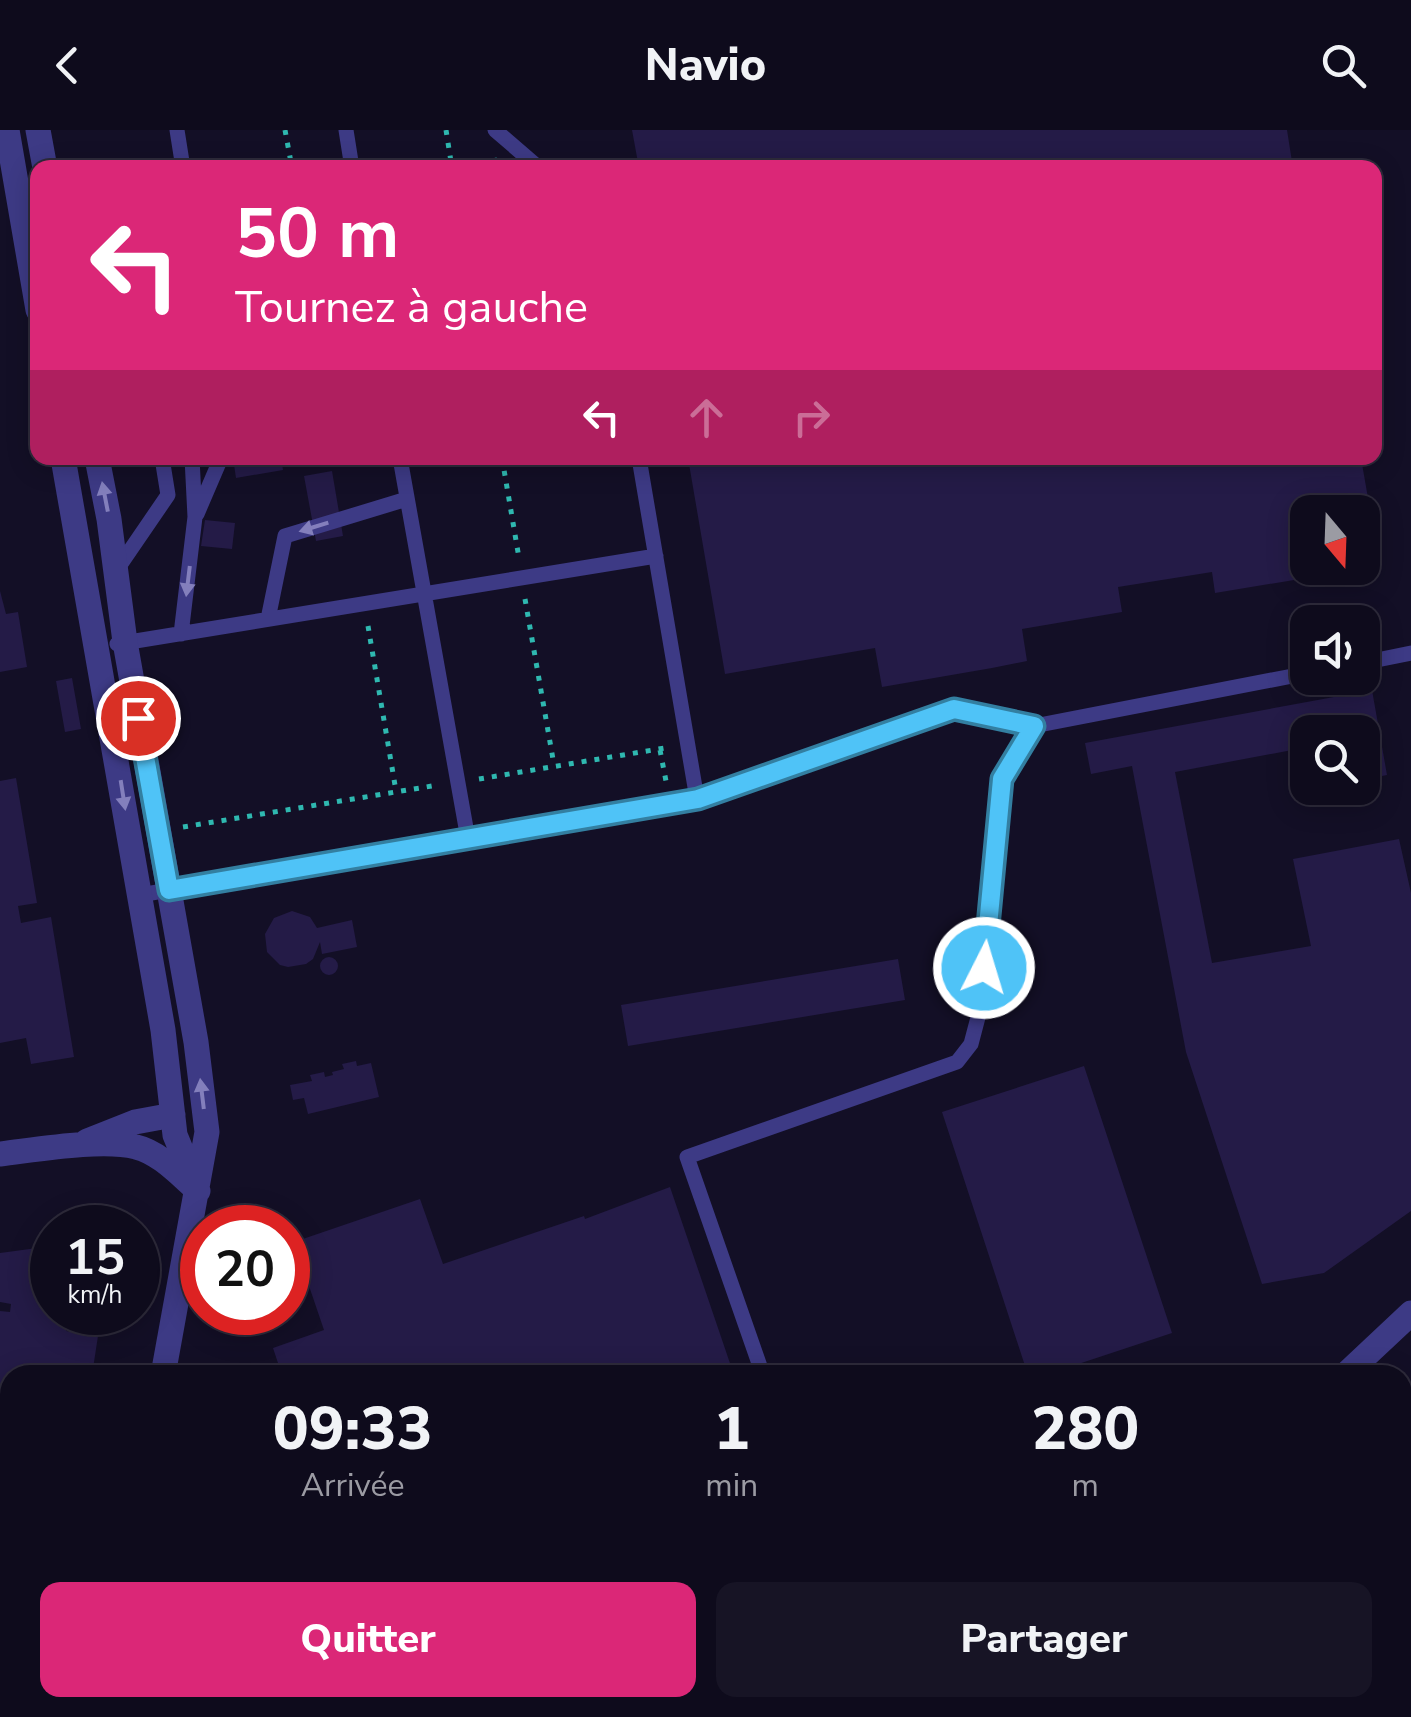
<!DOCTYPE html>
<html lang="fr">
<meta charset="utf-8">
<style>
:root{--surface:#0e0b1c;--page:#171425;--text:#f1f3f6;--muted:#9b9ba3;--line:#2e2b3b;--accent:#db2777}
body{margin:0;font-family:"Nunito Sans",sans-serif;background:var(--page);color:var(--text);height:100vh;display:flex;flex-direction:column;font-size:38px;white-space:nowrap}
*{box-sizing:border-box;margin:0}
p{font-size:32px;color:var(--muted)}
.icon{flex:none;width:55px;height:55px;fill:none;stroke:currentColor;stroke-width:2;stroke-linecap:round;stroke-linejoin:round}
.map{position:relative;flex:1;overflow:hidden}
.details{position:absolute;left:0px;top:1235px;width:1412px;height:352px;display:flex;flex-direction:column;background:var(--surface);border-radius:30px 30px 0 0;box-shadow:0 5px 25px #0003,0 0 0 2px var(--line)}
.details>*{flex:none}
.top-card{position:absolute;left:30px;top:30px;width:1352px;height:305px;border-radius:20px;box-shadow:0 5px 25px #0003,0 0 0 2px var(--line);background:#db2777;color:#fff;overflow:hidden}
.needle{width:65px;rotate:161deg}
.fabs{position:absolute;left:1290px;top:365px;display:grid;gap:20px}
.fabs a{display:grid;place-items:center;width:90px;height:90px;border-radius:20px;background:var(--surface);box-shadow:0 5px 25px #0003,0 0 0 2px var(--line);font-size:50px}
.speed{position:absolute;left:30px;top:1075px;display:flex;gap:20px;font-size:50px;font-weight:700;text-align:center}
.speed>*{display:grid;place-content:center;width:130px;height:130px;border-radius:50%;background:var(--surface);box-shadow:0 5px 25px #0003,0 0 0 2px var(--line);line-height:1}
.speed small{font-size:25px;font-weight:400}
.speed .limit{border:15px solid #d22;background:#fff;color:#111}
.pin{position:absolute;display:grid;place-items:center;width:85px;height:85px;color:#fff;margin:-42px;border:5px solid #fff;border-radius:50%;box-shadow:0 2px 10px #0007}
.me{position:absolute;width:110px;margin:-55px;rotate:5deg;stroke-linejoin:round;filter:drop-shadow(0 0 8px #0008)}
.turn{display:flex;align-items:center;gap:35px;height:210px;padding:0 40px;font-size:45px}
.turn .icon{width:130px;height:130px;stroke-width:2.5}
.turn b{display:block;font-size:70px;line-height:85px}
.lanes{display:flex;align-items:center;height:95px;padding:0 40px;background:#0003;justify-content:center;gap:50px;direction:ltr}
.lanes .off{opacity:.35}
.eta{display:flex;justify-content:space-evenly;align-items:center;height:170px;text-align:center}
.eta b{font-size:60px;font-weight:800;line-height:70px}
.button{display:flex;gap:20px;margin-top:auto;padding:20px 40px}
.button a{flex:1;height:115px;border-radius:20px;background:var(--accent);color:#fff;font-size:40px;font-weight:800;line-height:115px;text-align:center}
.button a+a{background:var(--page);color:var(--text)}
header{display:flex;justify-content:space-between;align-items:center;height:130px;padding:0 40px;background:var(--surface);font-size:45px;font-weight:800}
.map>svg:first-child{display:block}
.building{fill:#241b47}
.lines{fill:none;stroke-linecap:round;stroke-linejoin:round}
.path{stroke:#2fb8b0;stroke-width:5;stroke-dasharray:5 8;stroke-linecap:butt}
.service{stroke:#3d3a85;stroke-width:15}
.minor{stroke:#3d3a85;stroke-width:25}
.oneway{fill:#837fbc}
.route-casing{stroke:#337fa1;stroke-width:25}
.route{stroke:#4fc3f7;stroke-width:18}
</style>
<header><svg class="icon" aria-label="back" viewBox="0 0 24 24"><path d="M15 5l-7 7 7 7"/></svg>Navio<svg class="icon" aria-label="search" viewBox="0 0 24 24"><circle cx="10" cy="10" r="6"/><path d="M15 15l6 6"/></svg></header>
<div class="map">
<svg width="1411" height="1587" viewBox="0 0 1411 1587">
<rect width="100%" height="100%" fill="#130f26"/>
<path class="building" d="M632 0H1287L1293 38H639Z
M233 328H281L283 340 236 348Z
M688 328H1361L1376 414 1362 416V382H1308V427L1303 428 1306 448 1215 463 1212 442 1118 457 1122 482 1022 499 1027 531 992 538 882 557 875 518 725 544Z
M332 341 343 406 316 411 304 346Z
M205 390 235 393 232 419 201 416Z
M0 461 6 484 18 482 27 537 0 542Z
M72 548 81 599 65 602 56 551Z
M1372 560 1387 645 1362 650V602H1308V617L1175 642 1212 833 1311 816 1293 729 1399 709 1411 763V1081L1324 1143 1262 1154 1186 922 1132 636 1091 644 1085 613Z
M16 648 37 773 18 776 21 793 51 787 74 927 31 934 26 908 0 913V651Z
M292 781 310 787 317 798 352 790 357 817 322 824 320 812 313 829 306 834 288 837 280 835 267 822 265 804 274 788Z
M320 836a9 9 0 1 1 18 0a9 9 0 1 1-18 0Z
M898 829 905 870 628 916 621 875Z
M356 931 357 936 371 933 379 967 308 984 304 968 293 970 290 955 312 951 310 945 324 942 325 947 333 945 332 942 344 939 342 934Z
M1084 936 1172 1203 1045 1245H1028L942 982Z
M670 1057 734 1245H282L273 1218 324 1200 294 1112 420 1069 443 1134 584 1086 585 1089Z
M52 1116V1182H70L66 1201 98 1206 92 1245H10L8 1362 0 1311V1181L10 1182 11 1174 0 1172V1123Z
M2 1532 10 1539V1578H29L30 1587H0Z
M1411 1537V1572L1402 1561V1543Z
M206 1578H246L244 1587H205Z
M624 1578H641L649 1587H617Z
M672 1578H848L852 1587H675Z
M904 1578H1002L1005 1587H907Z
M1213 1578H1266L1253 1587H1220Z"/>
<g class="lines">
<path class="path" d="M285 0 292 38
M446 0 452 38
M454 38 497 30
M502 328 519 428
M525 469 554 635
M368 496 396 661
M660 620 666 651
M479 649 665 618
M183 697 438 655"/>
<path class="service" d="M177 0 183 38
M346 0 352 38
M495 0 539 38
M400 328 468 709
M639 328 697 669
M197 384 221 328
M116 441 168 365 162 328
M268 489 285 406 407 369
M181 504 195 387 192 328
M117 514 656 426
M1362 533 1411 523
M140 765 697 669 954 579 1034 596 1308 543
M763 1245 687 1027 957 932 971 914 981 876 1003 649 1034 596
M879 1578 882 1587"/>
<path class="minor" d="M7 0 38 180
M38 0 45 38
M63 328 163 900 175 1005 198 1061
M97 328 109 389 125 512 196 912 207 1002 163 1245
M87 1011 135 992 173 985
M0 1024C35 1020 102 1008 136 1017 158 1022 178 1043 195 1058
M1345 1245 1411 1183
M102 1587 103 1578
M1092 1587 1098 1578"/>
</g>
<defs><path id="oneway-solid" d="M-6-.8H1V-3.2L6.5 0L1 3.2V.8H-6Z" transform="scale(2.5)"/></defs>
<g class="oneway">
<use href="#oneway-solid" transform="translate(105 367) rotate(-101)"/>
<use href="#oneway-solid" transform="translate(314 397) rotate(163)"/>
<use href="#oneway-solid" transform="translate(188 451) rotate(97)"/>
<use href="#oneway-solid" transform="translate(123 665) rotate(81)"/>
<use href="#oneway-solid" transform="translate(202 964) rotate(-97)"/>
</g>
<g class="lines">
<defs>
<path id="route" d="M138 588 169 760 698 669 954 579 1034 596 1002 649 984 838"/>
</defs>
<use href="#route" class="route-casing"/>
<use href="#route" class="route"/>
</g>
</svg>
<div class="fabs">
<a><svg class="needle" viewBox="-14 -14 28 28"><path d="M0-13l5 13h-10z" fill="#e53935"/><path d="M0 13l5-13h-10z" fill="#9b9ba3"/></svg></a>
<a><svg class="icon" aria-label="sound" viewBox="0 0 24 24"><path d="M4 9h4l5-4v14l-5-4H4zM17 9q2 3 0 6"/></svg></a>
<a><svg class="icon" aria-label="search" viewBox="0 0 24 24"><circle cx="10" cy="10" r="6"/><path d="M15 15l6 6"/></svg></a>
</div>
<div class="speed"><div>15<small>km/h</small></div><div class="limit">20</div></div>
<div class="pin" style="left:138px;top:588px;background:#d93025"><svg class="icon" aria-label="arrive" viewBox="0 0 24 24"><path d="M6 21V4h12l-3 4 3 4H6"/></svg></div>
<svg class="me" style="left:984px;top:838px" viewBox="-20 -20 40 40"><circle r="17" fill="#4fc3f7" stroke="#fff" stroke-width="3"/><path d="M0-11L8 9 0 5-8 9z" fill="#fff"/></svg>
<div class="top-card">
<div class="turn"><svg class="icon" aria-label="left" viewBox="0 0 24 24"><path d="M17 20v-9H6M10 6l-5 5 5 5"/></svg><div><b>50 m</b>Tournez à gauche</div></div>
<div class="lanes"><svg class="icon" aria-label="left" viewBox="0 0 24 24"><path d="M17 20v-9H6M10 6l-5 5 5 5"/></svg><svg class="icon off" aria-label="ahead" viewBox="0 0 24 24"><path d="M12 20V5M6 11l6-6 6 6"/></svg><svg class="icon off" aria-label="right" viewBox="0 0 24 24"><path d="M7 20v-9h11M14 6l5 5-5 5"/></svg></div>
</div>
<section class="details">
<div class="eta">
<div><b>09:33</b><p>Arrivée</p></div>
<div><b>1</b><p>min</p></div>
<div><b>280</b><p>m</p></div>
</div>
<div class="button"><a>Quitter</a><a>Partager</a></div>
</section>
</div>
